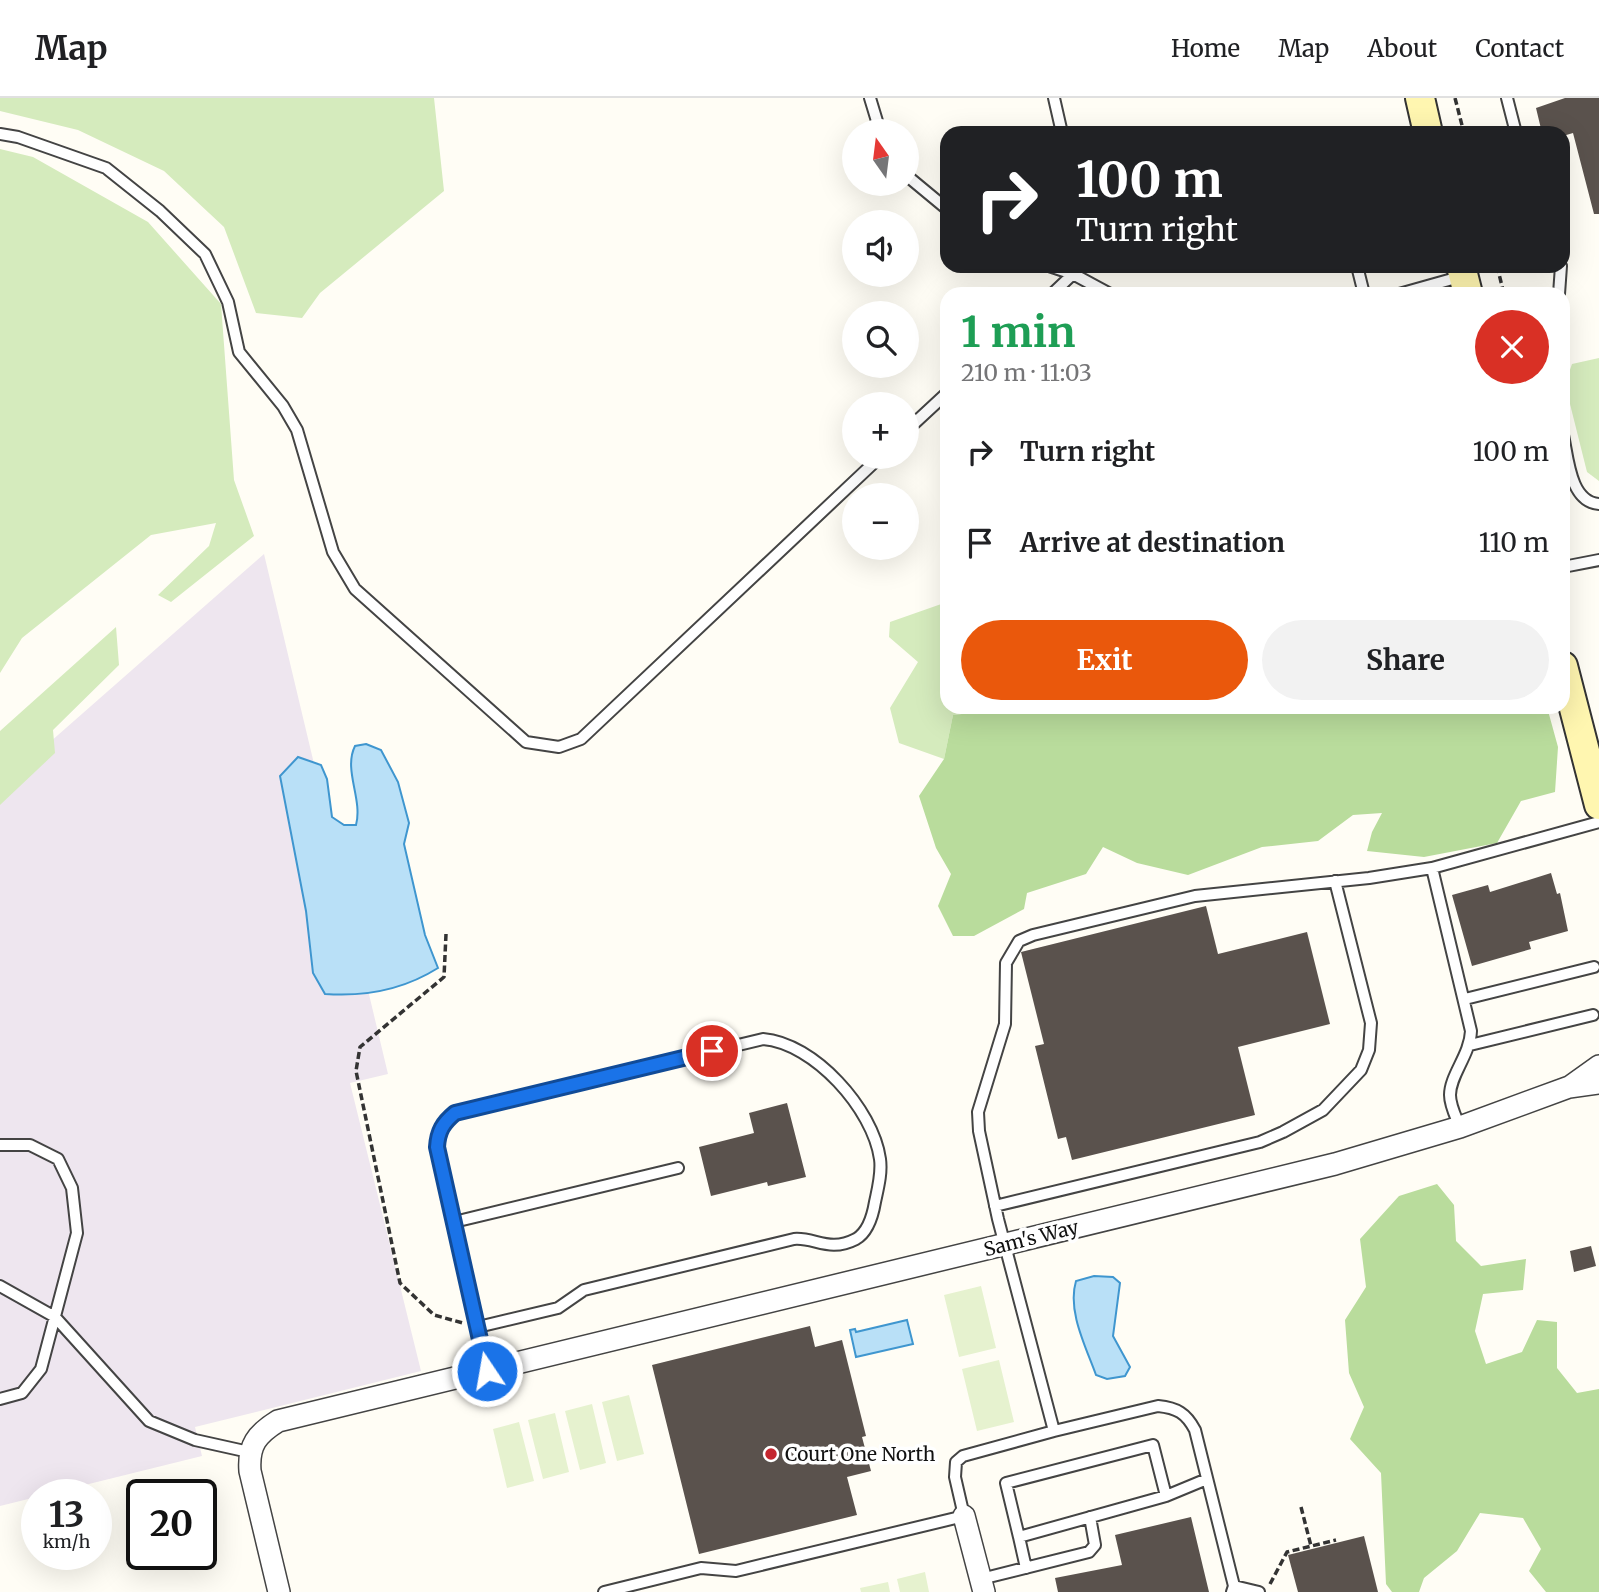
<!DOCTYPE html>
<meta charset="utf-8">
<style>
:root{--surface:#fff;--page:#f2f2f2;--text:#202124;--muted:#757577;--line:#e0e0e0;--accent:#ea580c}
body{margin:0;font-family:Merriweather,serif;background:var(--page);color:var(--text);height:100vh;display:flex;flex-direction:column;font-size:26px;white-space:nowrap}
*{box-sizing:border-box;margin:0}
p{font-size:23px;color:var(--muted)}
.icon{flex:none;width:38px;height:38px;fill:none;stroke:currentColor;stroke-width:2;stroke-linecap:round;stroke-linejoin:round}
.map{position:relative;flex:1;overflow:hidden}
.panel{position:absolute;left:940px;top:189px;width:630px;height:427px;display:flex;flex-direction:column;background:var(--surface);border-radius:21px;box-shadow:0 7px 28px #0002}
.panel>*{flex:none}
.hud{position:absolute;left:940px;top:28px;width:630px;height:147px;border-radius:21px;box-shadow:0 7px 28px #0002;background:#202124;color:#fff;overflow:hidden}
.needle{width:46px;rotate:346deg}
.fabs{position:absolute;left:842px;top:21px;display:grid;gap:14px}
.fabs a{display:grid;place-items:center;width:77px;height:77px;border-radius:50%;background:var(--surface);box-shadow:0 7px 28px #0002;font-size:35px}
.speed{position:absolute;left:21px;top:1381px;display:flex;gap:14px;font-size:35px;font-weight:700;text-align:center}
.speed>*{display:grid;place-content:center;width:91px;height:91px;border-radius:50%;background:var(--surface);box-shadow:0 7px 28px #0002;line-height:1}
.speed small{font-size:18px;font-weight:400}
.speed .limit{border:4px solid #111;border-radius:10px;background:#fff;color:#111}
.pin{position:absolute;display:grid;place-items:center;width:60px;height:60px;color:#fff;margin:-30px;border:4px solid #fff;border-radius:50%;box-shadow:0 2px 7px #0007}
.me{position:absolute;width:77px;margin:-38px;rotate:348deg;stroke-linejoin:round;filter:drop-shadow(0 0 5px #0008)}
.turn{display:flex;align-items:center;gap:24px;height:147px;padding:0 21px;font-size:32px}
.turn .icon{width:91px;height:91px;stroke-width:2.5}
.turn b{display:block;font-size:49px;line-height:60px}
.round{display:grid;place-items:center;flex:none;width:74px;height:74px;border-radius:37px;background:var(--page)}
.head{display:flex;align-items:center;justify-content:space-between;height:119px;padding:0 21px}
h1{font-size:42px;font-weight:700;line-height:52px;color:#1e9e55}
.action{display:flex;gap:14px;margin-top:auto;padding:14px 21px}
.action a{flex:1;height:80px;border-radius:42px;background:var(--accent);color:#fff;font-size:28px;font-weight:700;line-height:80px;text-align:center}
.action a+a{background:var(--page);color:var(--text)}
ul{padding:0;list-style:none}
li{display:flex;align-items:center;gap:21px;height:91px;padding:0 21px}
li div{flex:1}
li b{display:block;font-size:26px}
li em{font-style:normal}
header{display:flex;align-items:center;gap:42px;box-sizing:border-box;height:98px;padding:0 35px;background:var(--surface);border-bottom:2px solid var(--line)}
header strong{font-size:33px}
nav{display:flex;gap:38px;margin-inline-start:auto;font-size:24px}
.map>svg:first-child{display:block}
.industrial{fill:#eee6ef}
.green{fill:#d5ebbd}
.forest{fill:#b9dc9c}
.pitch{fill:#e6f2cf}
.water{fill:#b9e0f7;stroke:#3f96cf;stroke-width:2}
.building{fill:#5a524d}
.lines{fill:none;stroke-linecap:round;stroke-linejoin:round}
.lane-casing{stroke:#444;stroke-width:14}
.street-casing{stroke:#444;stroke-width:24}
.secondary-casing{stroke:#333;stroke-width:32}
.path{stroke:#333;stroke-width:3.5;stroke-dasharray:7 3.5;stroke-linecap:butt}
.lane{stroke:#fff;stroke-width:10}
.street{stroke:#fff;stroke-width:21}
.secondary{stroke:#fff6b0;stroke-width:28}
.route-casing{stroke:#114b97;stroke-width:18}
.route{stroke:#1a73e8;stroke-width:12}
.poi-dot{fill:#c4262e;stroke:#fff;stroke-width:2.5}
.labels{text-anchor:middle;stroke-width:7;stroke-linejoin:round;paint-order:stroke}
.street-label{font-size:19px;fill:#111;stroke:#fff}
.poi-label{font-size:19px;fill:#111;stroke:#fff;text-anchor:start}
</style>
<header>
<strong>Map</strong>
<nav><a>Home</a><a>Map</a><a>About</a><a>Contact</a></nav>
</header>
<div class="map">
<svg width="1599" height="1494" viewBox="0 0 1599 1494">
<rect width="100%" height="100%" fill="#fffdf5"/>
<path class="industrial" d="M264 456 388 976 350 985 421 1273 195 1329 202 1358 0 1408V688Z"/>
<path class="green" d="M0 0H434L444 93 320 195 302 220 256 215 224 129 164 73 78 32 0 13Z
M0 51 33 59 148 124 221 206 234 382 254 438 171 504 158 497 209 448 216 425 151 437 22 540 0 575Z
M1599 260V383L1587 374 1565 286 1572 266Z
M947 504V609H1022L953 617 944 661 899 645 890 610 918 564 889 539 890 524Z
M116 529 119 567 53 632 55 655 0 707V633Z"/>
<path class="forest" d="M1022 609H1394L1393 613 1405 609H1547L1558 649 1555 694 1521 703 1497 745 1424 759 1367 753 1372 734 1382 715 1353 717 1318 743 1262 749 1188 777 1137 765 1103 749 1086 776 1027 795 1024 811 974 838H953L938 808 951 776 936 750 919 698 944 661 953 617Z
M1437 1086 1454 1107 1456 1143 1481 1168 1526 1161 1523 1192 1483 1196 1475 1233 1486 1266 1522 1254 1537 1222 1557 1224V1270L1577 1295 1599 1291V1494H1546L1529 1473 1541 1451 1523 1420 1480 1415 1457 1453 1424 1480 1419 1494H1392L1386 1486 1381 1375 1350 1341 1364 1309 1349 1275 1345 1222 1366 1189 1360 1141 1399 1098Z"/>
<path class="pitch" d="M981 1188 996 1250 959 1259 944 1197Z
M999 1262 1014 1324 977 1333 962 1271Z
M629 1297 644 1356 617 1363 602 1304Z
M592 1306 606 1365 580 1372 565 1313Z
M555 1315 569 1374 543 1381 528 1322Z
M519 1324 534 1383 507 1390 493 1331Z
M925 1474 929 1494H900L897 1481Z
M888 1484 890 1494H861L860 1490Z"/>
<path class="water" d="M366 646 381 652 398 684 409 725 404 746 425 837 438 870C403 892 366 899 325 896L313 875 306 813 280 678 298 659 321 667 327 681 332 719 344 727H356C363 701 343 672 355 648Z
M1094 1178 1113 1179 1120 1185 1113 1238 1130 1269 1125 1278 1107 1281 1096 1277C1086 1249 1067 1213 1076 1183Z
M907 1222 913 1246 856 1259 850 1232 855 1231 856 1234Z"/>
<path class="building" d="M1565 0H1599V116H1594L1573 35 1563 38V35H1542L1536 10Z
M1551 775 1557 796 1560 795 1568 833 1529 844 1531 851 1472 868 1452 797 1488 787 1490 794Z
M1206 808 1218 856 1307 834 1330 926 1238 949 1255 1017 1072 1062 1066 1039 1058 1041 1035 948 1044 946 1021 854Z
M787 1005 806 1079 768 1088 767 1084 711 1098 699 1049 754 1035 749 1015Z
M1591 1148 1596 1168 1574 1174 1570 1153Z
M810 1228 815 1249 842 1242 866 1338 862 1339 871 1373 847 1379 857 1417 699 1456 652 1267Z
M1191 1419 1209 1494H1058L1055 1480 1122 1467 1115 1437Z
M1364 1438 1378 1494H1298L1288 1457Z"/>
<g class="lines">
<defs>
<path id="lane" d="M870 0 880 33
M1054 0 1062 35
M1507 0 1516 35
M0 36 18 39 106 70 160 113 205 156 228 204 239 254 283 308 297 332 333 454 355 491 526 644 559 649 581 641 880 359
M906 77 947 111
M1049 168 1073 176 1052 196
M1075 168 1073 176 1110 196
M1357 168 1364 196
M1399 196 1463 178
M1559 196 1561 168
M906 333 947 295
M1563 337C1568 360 1570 404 1599 406
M1563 469 1599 462
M1465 901 1594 869
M1470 947 1593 917
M1460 1029C1456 1019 1450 1008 1450 997 1450 977 1470 957 1471 933L1432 770 1599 724
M0 1047H30L58 1061 72 1090 77 1135 41 1271 22 1295 0 1301
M995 1108 1260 1044 1283 1034 1323 1012 1361 972 1369 952 1371 925 1335 783
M454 1124 678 1070
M0 1188 55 1219 149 1323 195 1342 249 1354
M478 1229 558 1210 584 1192 794 1141C815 1139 829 1155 856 1141 868 1134 873 1116 875 1104 878 1090 882 1075 880 1061 873 1011 814 945 763 941L455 1015C443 1025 438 1033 437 1049L487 1273
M1166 1398 1153 1347 1006 1385 1019 1439 1166 1398 1207 1381
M1019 1439 1026 1470
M981 1481 1089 1454 1095 1447 1090 1419
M1234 1488 1259 1494
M604 1494 701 1470 736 1473 964 1418 955 1379 956 1364 963 1358 1054 1333
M1232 1494 1234 1488 1195 1332C1186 1315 1177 1310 1158 1308L1054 1333 998 1121 979 1033 978 1014 1005 926 1006 865 1019 843 1033 837 1195 798 1369 780 1432 770"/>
<path id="street" d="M1571 988 1599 968
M964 1418 984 1494
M279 1494 250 1373C248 1347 257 1336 278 1323L1335 1066 1460 1029 1569 989 1599 985"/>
<path id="secondary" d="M1420 0 1428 35
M1461 168 1468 196
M1563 568 1599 707"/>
</defs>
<use href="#lane" class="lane-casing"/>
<use href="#street" class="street-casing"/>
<use href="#secondary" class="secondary-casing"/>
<path class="path" d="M1455 0 1464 35
M1497 168 1504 196
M1563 441 1564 446
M446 836 444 879 360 949 356 973 400 1185 434 1217 463 1225
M1301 1409 1311 1448
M1270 1486 1287 1454 1336 1442"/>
<use href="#lane" class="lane"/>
<use href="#street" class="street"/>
<use href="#secondary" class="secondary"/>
</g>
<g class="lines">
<defs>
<path id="route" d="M487 1273 437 1049C438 1033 443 1025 455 1015L712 953"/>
</defs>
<use href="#route" class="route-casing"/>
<use href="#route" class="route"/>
</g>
<circle class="poi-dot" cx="771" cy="1356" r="7"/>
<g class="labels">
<g class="street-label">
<text transform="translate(1031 1140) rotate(-14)" y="7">Sam's Way</text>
</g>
<g class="poi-label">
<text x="785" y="1363">Court One North</text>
</g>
</g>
</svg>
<div class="fabs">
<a><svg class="needle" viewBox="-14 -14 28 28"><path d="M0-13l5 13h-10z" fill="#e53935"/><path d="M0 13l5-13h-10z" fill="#757577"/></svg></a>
<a><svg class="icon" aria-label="sound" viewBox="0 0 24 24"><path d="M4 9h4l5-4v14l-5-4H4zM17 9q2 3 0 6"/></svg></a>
<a><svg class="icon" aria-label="search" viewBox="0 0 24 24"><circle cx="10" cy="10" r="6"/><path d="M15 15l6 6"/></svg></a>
<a>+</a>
<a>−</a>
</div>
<div class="speed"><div>13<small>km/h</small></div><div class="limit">20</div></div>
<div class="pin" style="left:712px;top:953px;background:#d93025"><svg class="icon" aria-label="arrive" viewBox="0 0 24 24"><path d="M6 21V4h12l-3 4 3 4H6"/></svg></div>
<svg class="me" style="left:487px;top:1273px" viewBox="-20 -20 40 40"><circle r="17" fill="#1a73e8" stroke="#fff" stroke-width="3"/><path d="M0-11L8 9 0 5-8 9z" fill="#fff"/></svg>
<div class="hud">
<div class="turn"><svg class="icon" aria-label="right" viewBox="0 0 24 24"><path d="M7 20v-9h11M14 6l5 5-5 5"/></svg><div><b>100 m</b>Turn right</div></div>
</div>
<section class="panel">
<div class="head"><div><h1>1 min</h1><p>210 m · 11:03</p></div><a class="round" style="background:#d93025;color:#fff"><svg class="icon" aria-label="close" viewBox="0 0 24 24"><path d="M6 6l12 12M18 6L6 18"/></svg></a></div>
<ul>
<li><svg class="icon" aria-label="right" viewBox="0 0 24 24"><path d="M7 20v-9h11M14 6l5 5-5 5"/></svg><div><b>Turn right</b></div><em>100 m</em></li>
<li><svg class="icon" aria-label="arrive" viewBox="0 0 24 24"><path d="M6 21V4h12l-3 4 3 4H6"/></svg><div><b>Arrive at destination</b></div><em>110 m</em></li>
</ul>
<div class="action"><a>Exit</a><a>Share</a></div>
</section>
</div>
